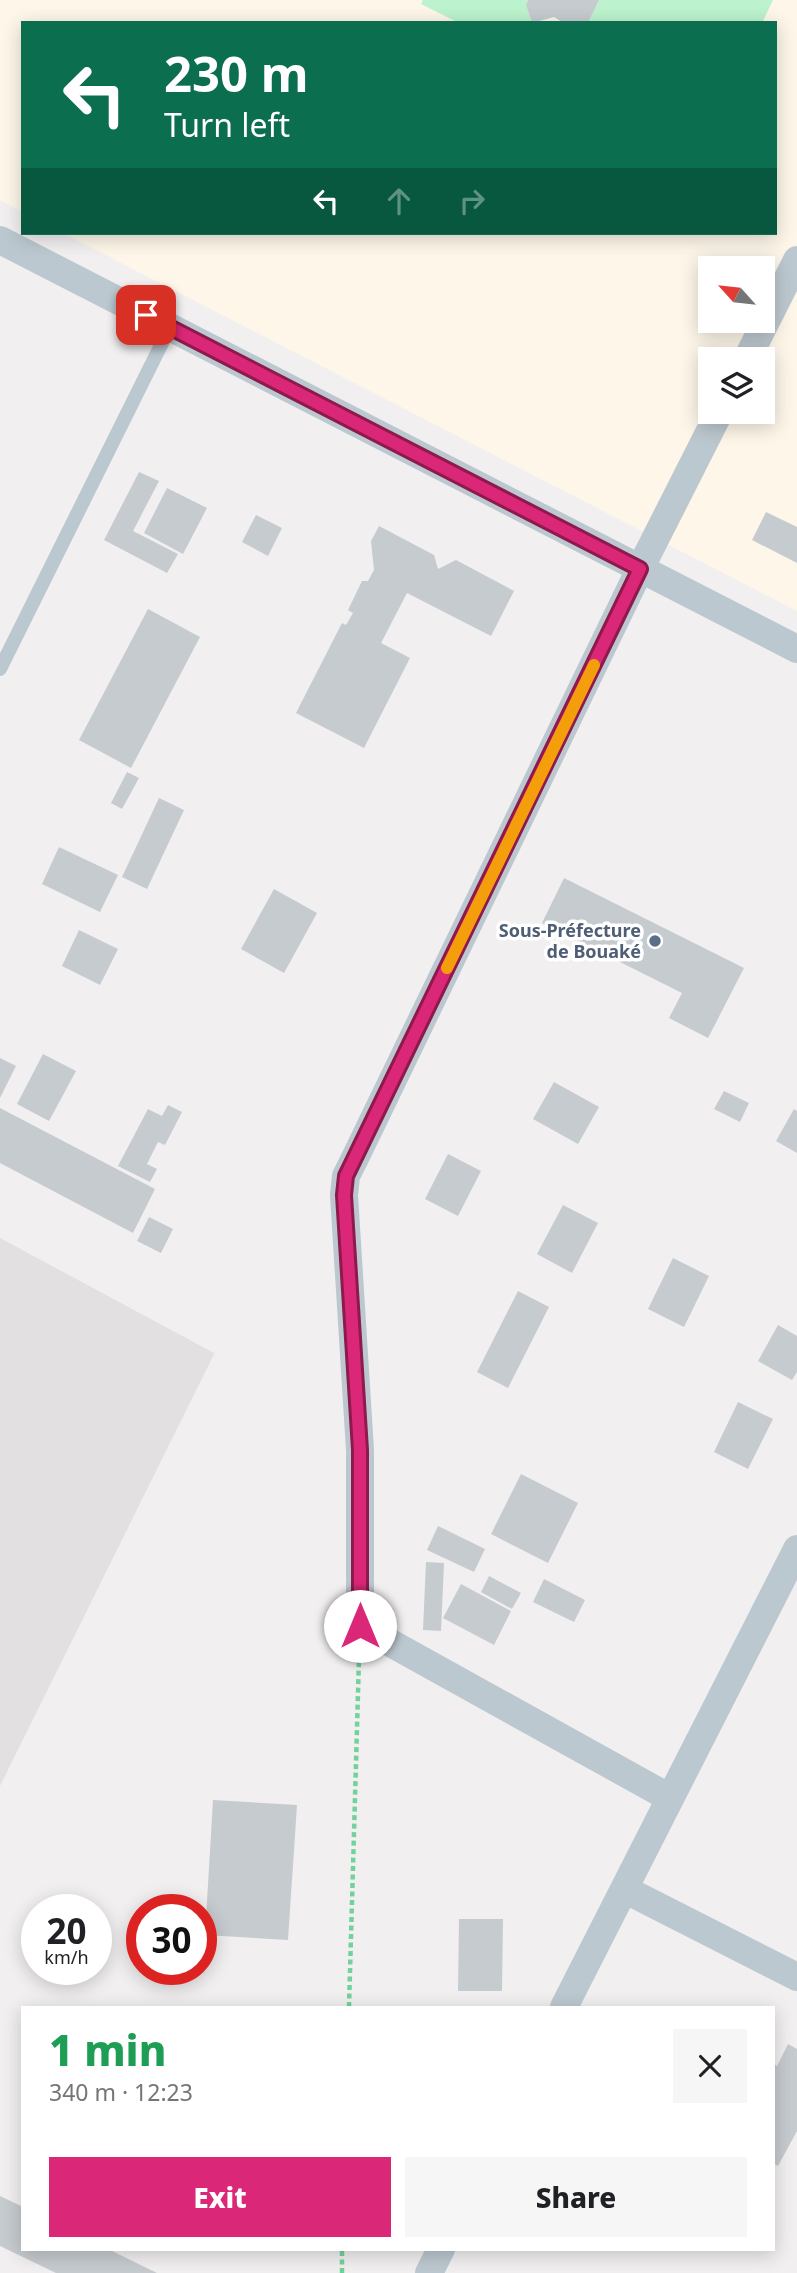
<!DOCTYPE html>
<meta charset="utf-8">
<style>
:root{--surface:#fff;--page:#f6f6f6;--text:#202124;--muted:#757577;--accent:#db2777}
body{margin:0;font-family:"Noto Sans",sans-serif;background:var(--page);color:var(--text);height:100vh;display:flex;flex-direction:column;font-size:26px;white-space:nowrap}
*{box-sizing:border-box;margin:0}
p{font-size:23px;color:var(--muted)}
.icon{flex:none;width:38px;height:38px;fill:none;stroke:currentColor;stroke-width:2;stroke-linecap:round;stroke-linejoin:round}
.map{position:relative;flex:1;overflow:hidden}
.details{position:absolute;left:21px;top:2006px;width:754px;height:245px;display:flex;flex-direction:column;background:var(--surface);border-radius:0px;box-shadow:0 4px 18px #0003}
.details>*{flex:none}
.top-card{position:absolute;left:21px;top:21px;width:756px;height:214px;border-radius:0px;box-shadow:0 4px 18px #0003;background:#0b6e4f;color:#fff;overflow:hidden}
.needle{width:46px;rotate:297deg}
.controls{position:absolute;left:698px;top:256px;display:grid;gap:14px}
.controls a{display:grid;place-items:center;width:77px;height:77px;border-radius:0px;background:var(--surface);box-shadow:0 4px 18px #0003;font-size:35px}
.speed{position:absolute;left:21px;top:1894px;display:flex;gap:14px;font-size:35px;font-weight:700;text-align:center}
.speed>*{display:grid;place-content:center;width:91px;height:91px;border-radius:50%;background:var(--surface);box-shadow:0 4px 18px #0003;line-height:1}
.speed small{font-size:18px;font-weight:400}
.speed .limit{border:10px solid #d22;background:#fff;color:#111}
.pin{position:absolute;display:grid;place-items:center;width:60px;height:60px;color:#fff;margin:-30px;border-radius:14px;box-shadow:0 4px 10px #0006}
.me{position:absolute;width:77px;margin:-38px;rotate:0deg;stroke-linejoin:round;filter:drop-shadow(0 0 5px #0008)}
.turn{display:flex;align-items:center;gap:24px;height:147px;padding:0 28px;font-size:32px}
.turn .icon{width:91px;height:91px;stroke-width:2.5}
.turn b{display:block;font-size:49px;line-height:60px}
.lanes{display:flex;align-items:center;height:66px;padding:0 28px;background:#0003;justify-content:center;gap:35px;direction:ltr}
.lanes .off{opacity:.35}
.round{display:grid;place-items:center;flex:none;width:74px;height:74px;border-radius:0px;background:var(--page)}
.overview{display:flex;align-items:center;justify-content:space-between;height:119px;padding:0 28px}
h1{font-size:42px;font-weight:800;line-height:52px;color:#1e9e55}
.primary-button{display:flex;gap:14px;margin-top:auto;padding:14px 28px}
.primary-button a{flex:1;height:80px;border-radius:0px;background:var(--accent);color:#fff;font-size:28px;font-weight:800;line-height:80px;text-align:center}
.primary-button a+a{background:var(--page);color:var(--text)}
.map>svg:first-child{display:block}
.commercial{fill:#fdf6e9;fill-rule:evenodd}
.education{fill:#e3e0e2}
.green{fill:#bcf2cd}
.building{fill:#c6cbcf}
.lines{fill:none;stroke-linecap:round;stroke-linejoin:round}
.path{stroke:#72d29c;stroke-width:4.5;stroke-dasharray:5 3.5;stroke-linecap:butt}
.service{stroke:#bcc8cf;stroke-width:14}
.minor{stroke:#bcc8cf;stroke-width:28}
.route-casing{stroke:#8e194d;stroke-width:18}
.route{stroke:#db2777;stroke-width:12}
.slow{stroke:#f59e0b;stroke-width:12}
.service-dot{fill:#5c6f8a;stroke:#fff;stroke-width:2.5}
.labels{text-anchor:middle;stroke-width:7;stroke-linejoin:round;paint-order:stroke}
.service-label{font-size:18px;font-weight:bold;fill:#4e5e75;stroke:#fff;text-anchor:end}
</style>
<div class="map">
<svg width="797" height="2273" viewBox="0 0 797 2273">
<rect width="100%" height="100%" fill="#f2eff0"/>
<path class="commercial" d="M0 0H797V611L63 233H775V23H23V212L0 200ZM710 268H763V320H710ZM710 359H763V411H710Z"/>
<path class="education" d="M0 1238 214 1353 217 1348 0 1786Z"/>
<path class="green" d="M423 0H528L526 5 532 23H459L421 4Z
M599 0H773L762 23H588Z"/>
<path class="building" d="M528 0H599L588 23H564L554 17 532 23 526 5Z
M139 472 159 481 133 531 178 554 167 573 104 540Z
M167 488 207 508 183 554 144 533Z
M766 512 797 527V563L752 540Z
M256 515 282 528 268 556 242 542Z
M379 526 434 555 438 569 456 560 514 591 491 636 407 593 381 643 410 658 364 748 296 713 342 623 346 625 353 613 348 610 362 581H368L374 570 371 541Z
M148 609 200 637 131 768 79 740Z
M127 772 139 778 122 809 111 803Z
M159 798 184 810 147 889 122 877Z
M59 847 118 875 100 912 42 884Z
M564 878 744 968 708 1038 669 1018 682 993 542 923Z
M274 889 317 913 284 973 241 949Z
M79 930 118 949 100 985 62 966Z
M43 1054 76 1071 49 1121 17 1104Z
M0 1058 16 1066 0 1098Z
M554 1082 599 1107 578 1144 533 1119Z
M724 1091 749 1103 740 1122 714 1109Z
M168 1105 182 1112 165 1145 158 1142 147 1164 157 1169 150 1182 118 1166 148 1109 162 1116Z
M0 1108 155 1189 133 1233 0 1163Z
M794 1109 797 1111V1153L776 1141Z
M448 1154 481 1171 458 1216 425 1199Z
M563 1205 598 1223 572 1273 537 1254Z
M149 1217 173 1229 161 1253 137 1241Z
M673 1258 709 1276 684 1327 648 1309Z
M518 1291 549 1307 508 1388 477 1372Z
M778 1325 797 1336V1372L792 1380 758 1361Z
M738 1402 773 1419 748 1469 714 1452Z
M521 1474 578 1503 548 1563 491 1534Z
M438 1526 485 1549 474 1572 427 1550Z
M426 1562 444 1563 441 1631 423 1630Z
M489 1576 521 1593 512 1609 481 1592Z
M544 1579 585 1600 574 1622 533 1602Z
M461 1584 511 1611 494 1645 443 1618Z
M213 1800 297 1805 288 1940 205 1935Z
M459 1919H503L502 1991H458Z
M788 2044 797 2049V2131L778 2166 774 2164V2064L777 2066Z
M0 2196 23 2207V2249H108L157 2273H56L0 2246Z"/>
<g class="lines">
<path class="path" d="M349 2007 359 1658
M342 2273V2249"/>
<path class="service" d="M0 669 170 327"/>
<path class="minor" d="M0 240 797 649
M747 359 797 260
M670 1798 360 1626V1450L344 1195 346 1176 355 1158 640 569 720 411
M624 1889 797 1977
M564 2007 797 1549
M429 2273 441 2249"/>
</g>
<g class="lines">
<defs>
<path id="route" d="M146 315 640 569 346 1176 344 1195 360 1450V1626"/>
</defs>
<use href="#route" class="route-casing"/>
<use href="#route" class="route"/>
<path class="slow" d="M447 968 594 665"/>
</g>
<circle class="service-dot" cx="655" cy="941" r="7"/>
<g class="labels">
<g class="service-label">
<text x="641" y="937">Sous-Préfecture<tspan x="641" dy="21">de Bouaké</tspan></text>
</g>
</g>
</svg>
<div class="controls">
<a><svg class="needle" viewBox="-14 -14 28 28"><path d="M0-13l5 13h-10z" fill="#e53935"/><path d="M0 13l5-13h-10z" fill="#757577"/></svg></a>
<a><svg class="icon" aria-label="layers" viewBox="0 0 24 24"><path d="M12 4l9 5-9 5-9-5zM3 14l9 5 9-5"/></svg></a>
</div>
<div class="speed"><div>20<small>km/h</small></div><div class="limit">30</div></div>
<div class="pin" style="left:146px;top:315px;background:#d93025"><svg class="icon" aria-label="arrive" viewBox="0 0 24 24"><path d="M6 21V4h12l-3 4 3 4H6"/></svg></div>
<svg class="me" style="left:360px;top:1626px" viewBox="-20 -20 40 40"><circle r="19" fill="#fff"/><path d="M0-13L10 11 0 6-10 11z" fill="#db2777"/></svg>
<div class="top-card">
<div class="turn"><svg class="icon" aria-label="left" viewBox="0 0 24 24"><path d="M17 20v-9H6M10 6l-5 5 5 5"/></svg><div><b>230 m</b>Turn left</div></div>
<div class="lanes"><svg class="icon" aria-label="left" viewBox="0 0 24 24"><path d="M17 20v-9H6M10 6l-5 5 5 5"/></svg><svg class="icon off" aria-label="ahead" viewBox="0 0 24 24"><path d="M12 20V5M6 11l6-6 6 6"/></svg><svg class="icon off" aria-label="right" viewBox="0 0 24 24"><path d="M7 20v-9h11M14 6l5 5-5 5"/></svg></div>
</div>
<section class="details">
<div class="overview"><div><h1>1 min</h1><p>340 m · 12:23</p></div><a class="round"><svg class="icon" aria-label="close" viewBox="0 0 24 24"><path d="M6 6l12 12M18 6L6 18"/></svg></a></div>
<div class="primary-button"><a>Exit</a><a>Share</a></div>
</section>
</div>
